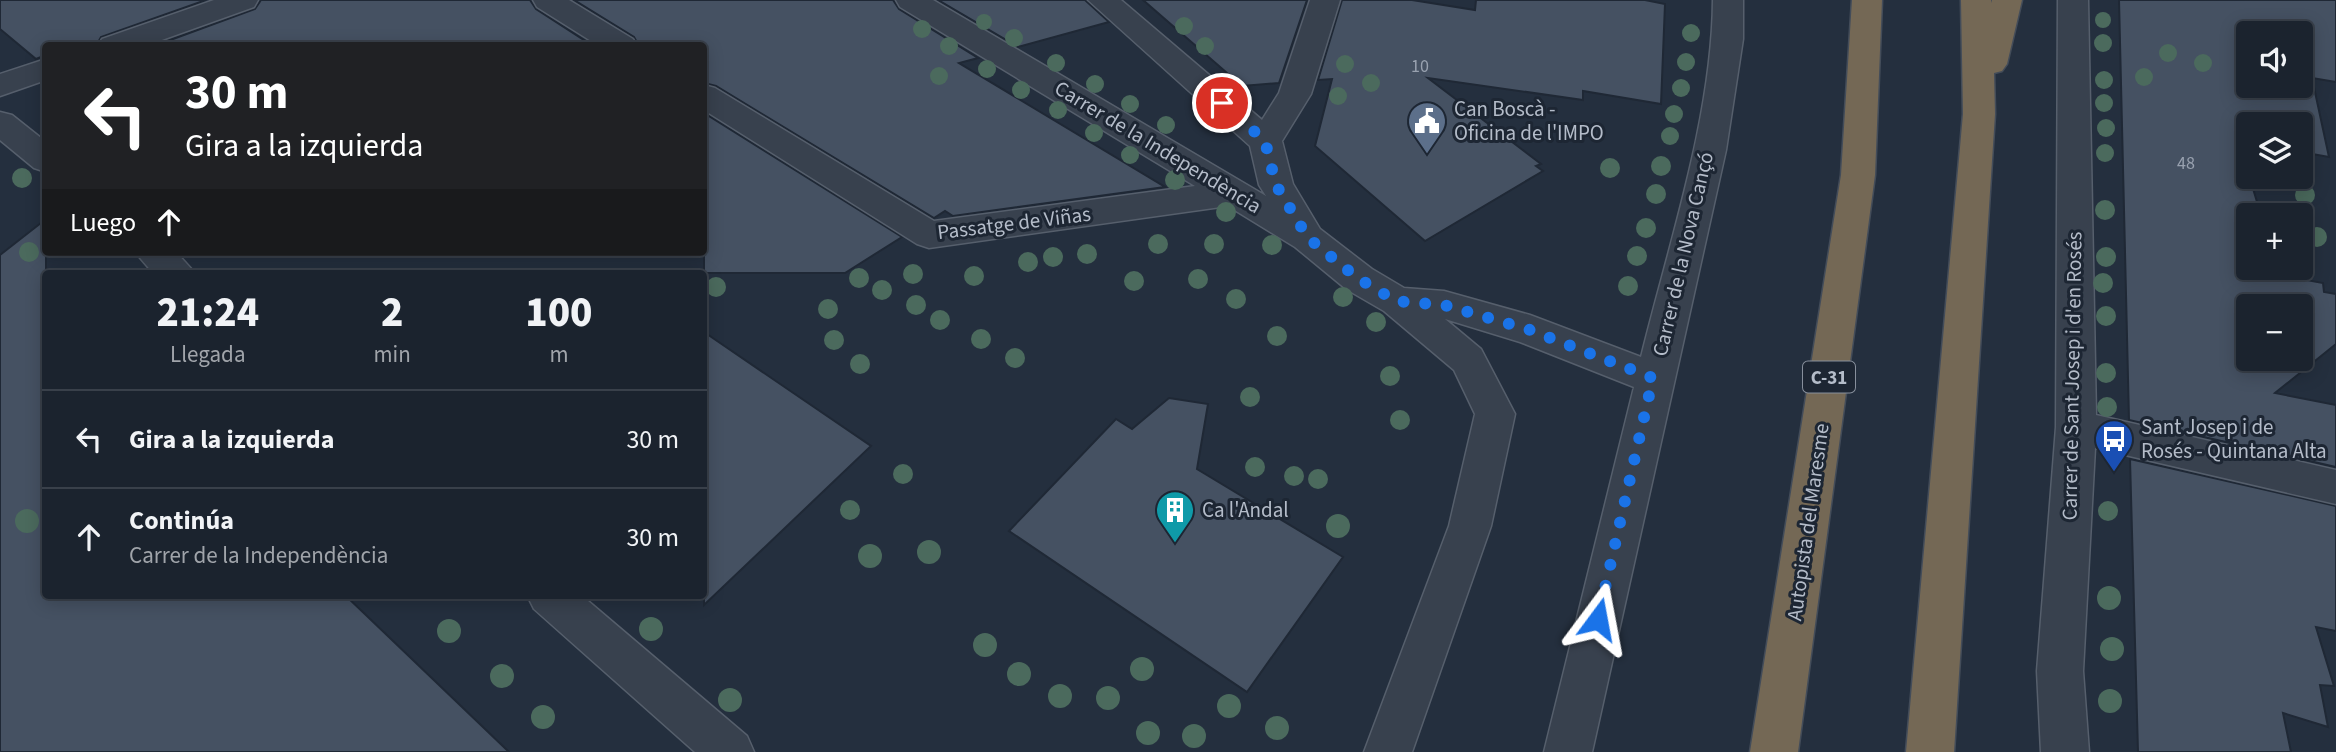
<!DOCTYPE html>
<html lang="es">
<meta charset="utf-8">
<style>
:root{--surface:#1b232e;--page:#242b36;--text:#f1f3f6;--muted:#a0a4aa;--line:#39404a}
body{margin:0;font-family:"Source Sans 3",sans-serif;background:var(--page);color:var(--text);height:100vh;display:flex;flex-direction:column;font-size:26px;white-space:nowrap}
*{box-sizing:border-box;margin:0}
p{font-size:23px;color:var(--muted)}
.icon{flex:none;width:38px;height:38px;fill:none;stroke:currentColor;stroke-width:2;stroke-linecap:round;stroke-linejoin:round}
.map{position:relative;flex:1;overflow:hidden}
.drawer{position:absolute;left:42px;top:270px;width:665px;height:329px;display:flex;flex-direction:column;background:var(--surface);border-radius:7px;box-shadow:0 4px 18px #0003,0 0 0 2px var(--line)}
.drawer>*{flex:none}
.top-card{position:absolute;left:42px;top:42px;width:665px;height:214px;border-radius:7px;box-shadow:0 4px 18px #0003,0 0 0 2px var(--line);background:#202124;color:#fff;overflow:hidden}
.controls{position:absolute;left:2236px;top:21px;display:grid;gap:14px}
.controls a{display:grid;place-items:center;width:77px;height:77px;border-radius:7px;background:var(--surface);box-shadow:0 4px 18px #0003,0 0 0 2px var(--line);font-size:35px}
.pin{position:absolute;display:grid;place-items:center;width:60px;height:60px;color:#fff;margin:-30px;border:4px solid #fff;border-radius:50%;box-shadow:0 2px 7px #0007}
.me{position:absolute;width:77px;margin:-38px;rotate:13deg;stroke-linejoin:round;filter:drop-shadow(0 0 5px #0008)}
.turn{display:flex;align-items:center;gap:24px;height:147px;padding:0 28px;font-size:32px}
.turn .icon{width:91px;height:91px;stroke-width:2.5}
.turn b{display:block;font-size:49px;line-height:60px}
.then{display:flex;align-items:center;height:66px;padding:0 28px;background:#0003;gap:14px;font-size:26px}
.eta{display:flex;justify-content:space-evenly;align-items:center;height:119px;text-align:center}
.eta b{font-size:42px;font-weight:800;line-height:49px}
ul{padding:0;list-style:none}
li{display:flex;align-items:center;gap:21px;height:98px;padding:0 28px;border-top:2px solid var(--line)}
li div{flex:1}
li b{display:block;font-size:26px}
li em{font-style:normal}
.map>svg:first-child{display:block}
.building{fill:#455162;stroke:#1f2835;stroke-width:2;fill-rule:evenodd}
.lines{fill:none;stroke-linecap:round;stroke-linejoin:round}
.minor-casing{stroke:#565f6c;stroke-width:3}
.highway-casing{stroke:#434c59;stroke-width:3}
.minor{fill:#38414e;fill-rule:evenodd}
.highway{fill:#746855;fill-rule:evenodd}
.tree{fill:#4b6a5d}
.route{stroke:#1a73e8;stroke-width:12;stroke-dasharray:0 21.6}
.labels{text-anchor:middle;stroke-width:6;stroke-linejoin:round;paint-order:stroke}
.number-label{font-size:18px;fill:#98a1af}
.shield{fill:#1d2633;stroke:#878f9c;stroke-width:2}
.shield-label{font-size:19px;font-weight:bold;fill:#b4bcc9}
.poi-label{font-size:21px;fill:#b4bcc9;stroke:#1d2633;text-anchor:start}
.street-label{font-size:21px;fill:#b4bcc9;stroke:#1d2633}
</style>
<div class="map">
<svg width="2336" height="752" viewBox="0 0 2336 752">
<rect width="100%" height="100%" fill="#242f3e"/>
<path class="building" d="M0 0H206L101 37 96 46H46V55L36 59 0 29Z
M261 0H530L536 9 593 46H154L255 9Z
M574 0H893L899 9 978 58 959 63 1165 187 953 216 945 211 934 218 716 86 704 83V46H639L634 37Z
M938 0H1085L1109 22 1018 47Z
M1143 0H1307L1279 83 1242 86Z
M1342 0H1412L1475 10 1476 0H1645L1665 4 1661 104 1583 91V100L1428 78 1541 164 1536 166 1543 171 1425 241 1315 146 1332 79 1318 80Z
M2119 0H2336V82L2312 78 2329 157 2301 152V124H2249L2248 172 2261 215H2249V268H2278L2280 275 2323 283 2324 292 2336 294V344L2275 393 2336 405V467L2129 420ZM2249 33H2301V86H2249ZM2249 306H2301V359H2249Z
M704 113 902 237 845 273H704Z
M46 219V595H345L509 752H0V255Z
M704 332 871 446 704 605Z
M1169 398 1208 404 1197 469 1343 557 1247 692 1009 531 1116 419 1132 429Z
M2130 459 2336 506V631L2316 627 2334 686 2320 685 2328 727 2283 713 2291 752H2138Z"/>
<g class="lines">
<defs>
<path id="minor" d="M214 0H258L254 7 145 46H98L102 39Z
M533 0H569L633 39 637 46H599L537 7Z
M896 0H933L1266 196 1259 185 1250 146 1088 0H1121L1262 120 1279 93 1310 0H1340L1311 94 1282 141 1293 184 1320 229 1372 269 1404 288 1444 291 1530 315 1641 357C1669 243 1712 118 1713 0H1743V39L1726 150 1592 752H1544L1634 387 1520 342 1445 319 1481 349 1515 414 1491 526 1412 752H1364L1449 526 1475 414 1454 370 1384 311 1346 289 1295 247 1228 206 929 248 917 244 704 110V85L715 88 934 221 1195 186 900 7Z
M2058 0H2088L2096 415 2336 470V504L2095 448 2083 671 2089 752H2041L2037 671 2056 427Z
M46 59V80L0 96V74Z
M0 112 12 115 46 142V172L34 168 0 140Z
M135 252H176L195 273H153Z
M527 595H581L747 736 754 752H695L534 609Z"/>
<path id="highway" d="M1852 0H1882L1875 175 1798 752H1750L1841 175Z
M1961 0H1991V3L1992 0H2022L2007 64 2002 71 1994 73 1995 114 1954 752H1906L1963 114Z"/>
</defs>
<use href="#minor" class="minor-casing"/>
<use href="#highway" class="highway-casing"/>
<use href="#minor" class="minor"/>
<use href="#highway" class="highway"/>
</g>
<g class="tree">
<circle cx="2103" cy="20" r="8"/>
<circle cx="984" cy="22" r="8"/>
<circle cx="1184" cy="26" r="9"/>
<circle cx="922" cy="29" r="9"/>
<circle cx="1691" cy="33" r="9"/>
<circle cx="1014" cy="38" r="9"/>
<circle cx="2103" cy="43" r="9"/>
<circle cx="949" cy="46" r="9"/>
<circle cx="1205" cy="46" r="9"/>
<circle cx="2168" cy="53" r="9"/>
<circle cx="1686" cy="62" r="9"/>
<circle cx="1056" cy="63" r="9"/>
<circle cx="2203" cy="63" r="9"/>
<circle cx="1345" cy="64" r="9"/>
<circle cx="987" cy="69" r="9"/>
<circle cx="939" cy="76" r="9"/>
<circle cx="2144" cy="77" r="9"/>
<circle cx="2104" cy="80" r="9"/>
<circle cx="1371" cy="83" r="9"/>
<circle cx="1095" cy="84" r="9"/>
<circle cx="1681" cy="88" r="9"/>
<circle cx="1021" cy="90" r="9"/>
<circle cx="1338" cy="96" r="9"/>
<circle cx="2104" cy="103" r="9"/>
<circle cx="1130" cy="104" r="9"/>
<circle cx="1058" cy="110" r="9"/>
<circle cx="1674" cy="114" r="9"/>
<circle cx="1166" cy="125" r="9"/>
<circle cx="2106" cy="128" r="9"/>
<circle cx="1094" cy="133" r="9"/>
<circle cx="1670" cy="136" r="9"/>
<circle cx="2105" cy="153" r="9"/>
<circle cx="1130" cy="155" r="9"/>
<circle cx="1661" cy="166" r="10"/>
<circle cx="1610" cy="168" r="10"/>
<circle cx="22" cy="178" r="10"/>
<circle cx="1175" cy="180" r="10"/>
<circle cx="1656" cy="194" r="10"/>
<circle cx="2305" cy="195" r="10"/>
<circle cx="2105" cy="210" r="10"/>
<circle cx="1226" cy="212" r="10"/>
<circle cx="1646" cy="228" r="10"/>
<circle cx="2317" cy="237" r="10"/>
<circle cx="1158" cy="244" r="10"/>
<circle cx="1214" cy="244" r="10"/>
<circle cx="1272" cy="245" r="10"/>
<circle cx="29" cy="252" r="10"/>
<circle cx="1087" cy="254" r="10"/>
<circle cx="1637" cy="256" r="10"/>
<circle cx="1053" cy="257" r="10"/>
<circle cx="2106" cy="257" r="10"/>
<circle cx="1028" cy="262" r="10"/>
<circle cx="913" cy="274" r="10"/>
<circle cx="974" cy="276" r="10"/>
<circle cx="859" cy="278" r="10"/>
<circle cx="1198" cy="279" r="10"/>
<circle cx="1134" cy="281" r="10"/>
<circle cx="2103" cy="283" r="10"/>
<circle cx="1628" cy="286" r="10"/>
<circle cx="716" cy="287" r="10"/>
<circle cx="882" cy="290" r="10"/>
<circle cx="1343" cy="297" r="10"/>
<circle cx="1236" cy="299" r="10"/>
<circle cx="916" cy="305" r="10"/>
<circle cx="828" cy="309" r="10"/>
<circle cx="2106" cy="316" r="10"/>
<circle cx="940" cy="320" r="10"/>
<circle cx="1376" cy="322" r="10"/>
<circle cx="1277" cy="336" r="10"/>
<circle cx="981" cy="339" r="10"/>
<circle cx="834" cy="340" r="10"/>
<circle cx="1015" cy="358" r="10"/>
<circle cx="860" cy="364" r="10"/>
<circle cx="2106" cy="373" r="10"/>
<circle cx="1390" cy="376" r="10"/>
<circle cx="1250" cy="397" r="10"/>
<circle cx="2107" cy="407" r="10"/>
<circle cx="1400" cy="420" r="10"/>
<circle cx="1255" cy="467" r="10"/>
<circle cx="903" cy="474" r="10"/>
<circle cx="1294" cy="476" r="10"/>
<circle cx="1318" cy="479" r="10"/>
<circle cx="850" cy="510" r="10"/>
<circle cx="2108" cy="511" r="10"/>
<circle cx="27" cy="521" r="12"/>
<circle cx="1338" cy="526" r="12"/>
<circle cx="929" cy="552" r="12"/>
<circle cx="870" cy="556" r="12"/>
<circle cx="2109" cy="598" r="12"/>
<circle cx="651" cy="629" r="12"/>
<circle cx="449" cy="631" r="12"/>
<circle cx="985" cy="645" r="12"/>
<circle cx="2112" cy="649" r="12"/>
<circle cx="1142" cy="669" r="12"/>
<circle cx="1019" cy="674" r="12"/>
<circle cx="502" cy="676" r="12"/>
<circle cx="1060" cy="696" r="12"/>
<circle cx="1108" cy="698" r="12"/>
<circle cx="730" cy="700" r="12"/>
<circle cx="2110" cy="701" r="12"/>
<circle cx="1229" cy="706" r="12"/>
<circle cx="543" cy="717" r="12"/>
<circle cx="1277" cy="728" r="12"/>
<circle cx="1148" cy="733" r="12"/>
<circle cx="1194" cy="736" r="12"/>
</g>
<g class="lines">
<path class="route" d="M1222 103 1265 141 1276 185 1308 238 1359 279 1396 301 1444 305 1530 330 1653 378 1598 619"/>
</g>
<defs>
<symbol id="civic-pin" viewBox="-11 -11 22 30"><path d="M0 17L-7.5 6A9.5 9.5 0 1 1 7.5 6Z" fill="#5c6f8a" stroke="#1d2633"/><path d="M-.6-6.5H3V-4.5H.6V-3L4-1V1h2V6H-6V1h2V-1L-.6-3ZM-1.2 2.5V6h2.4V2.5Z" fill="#fff"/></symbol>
<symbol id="bus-pin" viewBox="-11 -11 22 30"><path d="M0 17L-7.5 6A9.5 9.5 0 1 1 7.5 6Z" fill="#1a4fb4" stroke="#1d2633"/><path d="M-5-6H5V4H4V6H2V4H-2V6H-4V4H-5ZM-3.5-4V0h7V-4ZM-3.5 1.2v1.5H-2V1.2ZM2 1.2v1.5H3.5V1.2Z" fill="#fff"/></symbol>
<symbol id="building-pin" viewBox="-11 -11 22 30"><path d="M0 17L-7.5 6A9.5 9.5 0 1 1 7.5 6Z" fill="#0f9aa8" stroke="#1d2633"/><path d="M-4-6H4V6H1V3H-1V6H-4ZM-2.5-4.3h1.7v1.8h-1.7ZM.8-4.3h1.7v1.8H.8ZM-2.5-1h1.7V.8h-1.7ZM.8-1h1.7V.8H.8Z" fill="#fff"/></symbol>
</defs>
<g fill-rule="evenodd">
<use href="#civic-pin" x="1405" y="99" width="44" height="60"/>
<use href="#bus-pin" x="2092" y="417" width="44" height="60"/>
<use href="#building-pin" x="1153" y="488" width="44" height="60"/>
</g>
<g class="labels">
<g class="number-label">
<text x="1420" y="72">10</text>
<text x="2186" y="169">48</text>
</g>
<rect class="shield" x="1803" y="361.5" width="52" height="31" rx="5"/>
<g class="shield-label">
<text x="1829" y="384">C-31</text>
</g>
<g class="poi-label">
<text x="1454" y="116">Can Boscà -<tspan x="1454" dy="24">Oficina de l'IMPO</tspan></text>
<text x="2141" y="434">Sant Josep i de<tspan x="2141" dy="24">Rosés - Quintana Alta</tspan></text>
<text x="1202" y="517">Ca l'Andal</text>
</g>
<g class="street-label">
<text transform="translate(1158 147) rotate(31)" y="7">Carrer de la Independència</text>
<text transform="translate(1014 223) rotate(-7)" y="7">Passatge de Viñas</text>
<text transform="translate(1683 254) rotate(-77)" y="7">Carrer de la Nova Cançó</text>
<text transform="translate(2072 376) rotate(-89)" y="7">Carrer de Sant Josep i d'en Rosés</text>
<text transform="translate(1808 522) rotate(-82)" y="7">Autopista del Maresme</text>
</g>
</g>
</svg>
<div class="controls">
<a><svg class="icon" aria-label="sound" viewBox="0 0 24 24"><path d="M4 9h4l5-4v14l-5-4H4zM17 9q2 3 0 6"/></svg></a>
<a><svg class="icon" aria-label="layers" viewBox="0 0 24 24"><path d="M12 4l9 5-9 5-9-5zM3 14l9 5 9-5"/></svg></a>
<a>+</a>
<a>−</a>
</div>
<div class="pin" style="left:1222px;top:103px;background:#d93025"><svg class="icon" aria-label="arrive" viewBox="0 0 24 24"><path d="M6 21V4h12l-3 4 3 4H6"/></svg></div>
<svg class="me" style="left:1598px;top:619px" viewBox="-20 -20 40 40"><path d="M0-17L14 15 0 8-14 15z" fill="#1a73e8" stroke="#fff" stroke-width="4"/></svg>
<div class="top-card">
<div class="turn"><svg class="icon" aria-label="left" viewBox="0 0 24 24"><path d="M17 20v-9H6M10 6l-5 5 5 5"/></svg><div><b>30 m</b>Gira a la izquierda</div></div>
<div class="then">Luego<svg class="icon" aria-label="ahead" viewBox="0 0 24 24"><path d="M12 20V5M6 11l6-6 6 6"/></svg></div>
</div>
<section class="drawer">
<div class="eta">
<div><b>21:24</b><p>Llegada</p></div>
<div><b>2</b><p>min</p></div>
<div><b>100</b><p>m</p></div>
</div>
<ul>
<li><svg class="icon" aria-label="left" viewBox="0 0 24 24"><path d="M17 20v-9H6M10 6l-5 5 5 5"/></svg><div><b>Gira a la izquierda</b></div><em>30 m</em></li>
<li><svg class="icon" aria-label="ahead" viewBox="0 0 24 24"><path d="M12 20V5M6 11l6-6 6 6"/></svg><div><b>Continúa</b><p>Carrer de la Independència</p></div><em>30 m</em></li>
</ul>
</section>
</div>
